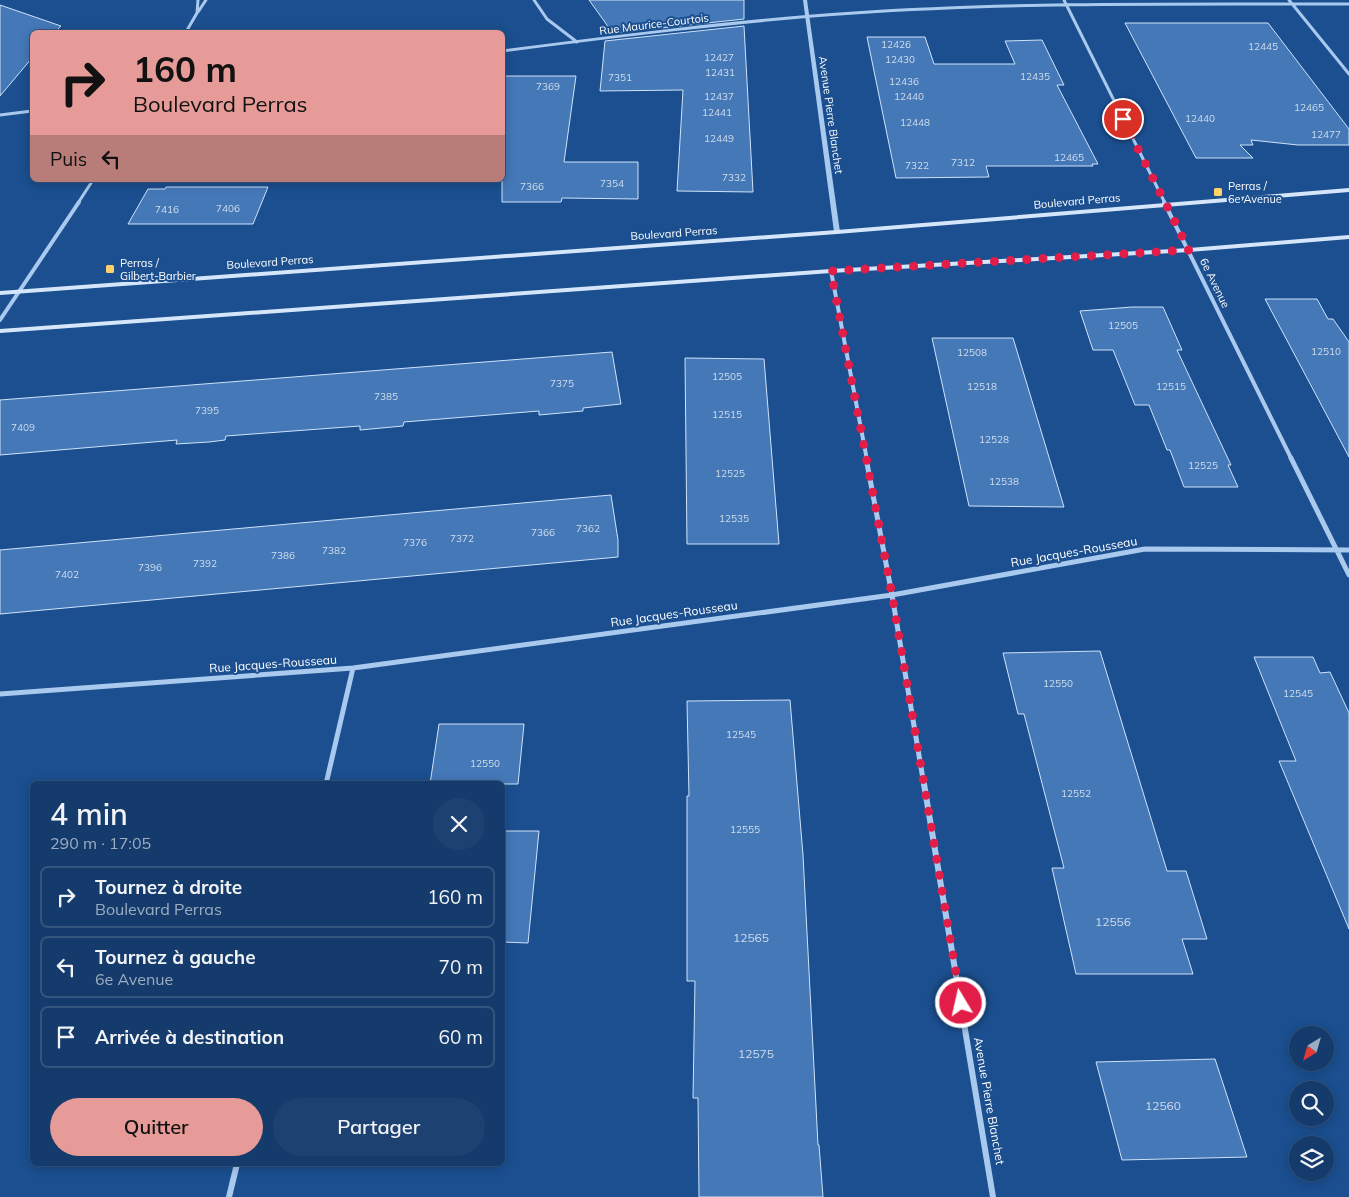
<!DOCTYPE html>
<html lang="fr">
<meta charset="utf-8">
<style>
:root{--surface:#143b6b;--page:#1d4271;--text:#f1f3f6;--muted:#9dadc1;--line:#33557e;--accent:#e69b98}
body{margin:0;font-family:Mulish,sans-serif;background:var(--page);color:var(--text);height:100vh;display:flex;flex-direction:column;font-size:19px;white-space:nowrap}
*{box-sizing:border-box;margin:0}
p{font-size:16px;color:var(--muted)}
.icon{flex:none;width:28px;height:28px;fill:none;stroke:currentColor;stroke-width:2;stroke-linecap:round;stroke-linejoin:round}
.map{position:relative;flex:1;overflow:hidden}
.side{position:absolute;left:30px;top:781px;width:475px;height:385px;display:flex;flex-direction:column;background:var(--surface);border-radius:8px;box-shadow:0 2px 12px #0003,0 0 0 1px var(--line)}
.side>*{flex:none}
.banner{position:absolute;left:30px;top:30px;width:475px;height:152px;border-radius:8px;box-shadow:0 2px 12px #0003,0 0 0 1px var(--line);background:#e69b98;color:#111;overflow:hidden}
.needle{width:32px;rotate:217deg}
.fabs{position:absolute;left:1289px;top:1026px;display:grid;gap:10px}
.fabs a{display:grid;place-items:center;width:45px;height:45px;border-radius:50%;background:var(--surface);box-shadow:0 2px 12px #0003,0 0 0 1px var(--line);font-size:25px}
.pin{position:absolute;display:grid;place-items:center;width:42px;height:42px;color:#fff;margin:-21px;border:2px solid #fff;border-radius:50%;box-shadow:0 1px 5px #0007}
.me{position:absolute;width:55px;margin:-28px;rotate:351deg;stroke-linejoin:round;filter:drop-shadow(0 0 4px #0008)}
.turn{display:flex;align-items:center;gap:18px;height:105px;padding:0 20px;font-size:22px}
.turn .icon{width:65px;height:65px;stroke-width:2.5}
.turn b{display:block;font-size:35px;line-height:42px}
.then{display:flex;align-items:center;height:48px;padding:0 20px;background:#0003;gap:10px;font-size:19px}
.round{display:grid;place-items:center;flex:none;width:52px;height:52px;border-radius:26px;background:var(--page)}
.overview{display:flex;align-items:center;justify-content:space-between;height:85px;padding:0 20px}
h1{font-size:30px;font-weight:600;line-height:38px}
.action{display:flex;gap:10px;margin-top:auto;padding:10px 20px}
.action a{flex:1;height:58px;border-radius:30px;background:var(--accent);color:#111;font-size:20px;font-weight:600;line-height:58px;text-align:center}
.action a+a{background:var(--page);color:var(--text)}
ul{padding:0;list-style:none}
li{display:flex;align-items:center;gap:15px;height:62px;margin:0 10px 8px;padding:0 10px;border:2px solid var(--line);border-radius:8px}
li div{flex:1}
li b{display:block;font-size:19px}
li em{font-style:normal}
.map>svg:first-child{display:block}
.building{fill:#4478b7;stroke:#cfe3fa}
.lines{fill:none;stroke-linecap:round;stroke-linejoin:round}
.minor-far3{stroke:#a9c9ee;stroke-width:3}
.minor-far2{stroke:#a9c9ee;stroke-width:4}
.minor-far1{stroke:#a9c9ee;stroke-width:5}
.minor{stroke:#a9c9ee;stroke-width:6}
.tertiary{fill:#a9c9ee;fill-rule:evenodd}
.secondary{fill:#d6e6fa;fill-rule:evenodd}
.route{stroke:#e11d48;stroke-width:9;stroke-dasharray:0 16.2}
.poi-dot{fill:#ffd166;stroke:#1b4f8f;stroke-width:2}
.labels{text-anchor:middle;stroke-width:4;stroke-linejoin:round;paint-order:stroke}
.number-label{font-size:10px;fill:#d0dded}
.far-street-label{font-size:11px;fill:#fff;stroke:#1b4f8f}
.far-poi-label{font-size:11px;fill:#fff;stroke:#1b4f8f;text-anchor:start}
.street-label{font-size:12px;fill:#fff;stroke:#1b4f8f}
.near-number-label{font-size:12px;fill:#d0dded}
</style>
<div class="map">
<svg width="1349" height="1197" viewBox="0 0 1349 1197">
<rect width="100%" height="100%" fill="#1b4f8f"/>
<path class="building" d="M589 0H744V19L606 34 607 25Z
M0 5 61 26 55 32H32V58L0 96Z
M1125 23H1268L1349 129V145H1298L1251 140 1253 145H1240L1253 158H1196Z
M744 26 753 192 677 191 683 90 600 91 605 41Z
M867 37H925L934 64H1015L1005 41 1042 40 1064 85H1057L1098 164H1092L1093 166H986L989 177 896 178Z
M502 76H576L564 162H638V199L562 198 561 202H502Z
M166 187H268L253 224H128L148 189H165Z
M1265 299H1317L1328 319H1333L1349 342V457Z
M1132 307H1163L1182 350H1177L1231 465H1228L1238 487H1184L1170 450H1167L1149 405H1135L1113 350H1093L1080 311Z
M932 338H1013L1064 507 969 506Z
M612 352 621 404 583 408V411L539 415V411L404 422 403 426 360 430V426L226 436 225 440 209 442 176 444 177 440 0 455V400Z
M685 358 764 359 779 544H687Z
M611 495 618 540V557L0 614V550Z
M1100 651 1167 871H1186L1207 939H1182L1193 974H1076L1052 868H1064L1024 714H1018L1003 653Z
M1254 657H1313L1320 673 1330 672 1349 713V929L1279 761H1296Z
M790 700 803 855 818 1145H819L823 1197H699L698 1098H693L695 981H687V796H689L687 701Z
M439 724H524L518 784H430Z
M502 831H539L528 943 502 942Z
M1215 1059 1247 1157 1122 1160 1096 1062Z"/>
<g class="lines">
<path class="minor-far3" d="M534 0 547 19 577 42
M1064 0 1165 203
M1289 0 1349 74
M198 12 206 0
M186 32 197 13 198 0
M502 51C619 36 736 21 854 13 1019 2 1184 4 1349 4
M0 115 32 111
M78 203 93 180"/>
<path class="minor-far2" d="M1164 202 1292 460
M831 271 867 460
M0 320 79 202"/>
<path class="minor-far1" d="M866 458 892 595 924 785
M1291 458 1349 575
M0 694 353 668 892 595 1145 549 1349 550
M326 784 353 668"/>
<path class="minor" d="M924 784 993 1197
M229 1197 237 1164"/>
<path class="tertiary" d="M803 0H807L840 232 837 234 834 232Z"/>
<path class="secondary" d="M1349 188V192L837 234 0 295V291L837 230Z
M1349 235V239L1189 252 831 273 0 333V329L831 269 1189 248Z"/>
</g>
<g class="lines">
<path class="route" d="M961 1003 892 595 831 271 1189 250 1123 119"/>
</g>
<g class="poi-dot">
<rect x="1213" y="187" width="10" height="10" rx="2.5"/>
<rect x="105" y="264" width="10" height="10" rx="2.5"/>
</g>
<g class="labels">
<g class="number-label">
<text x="896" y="48">12426</text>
<text x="1263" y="50">12445</text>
<text x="719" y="61">12427</text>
<text x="900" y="63">12430</text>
<text x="720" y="76">12431</text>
<text x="1035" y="80">12435</text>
<text x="620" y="81">7351</text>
<text x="904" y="85">12436</text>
<text x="548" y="90">7369</text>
<text x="719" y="100">12437</text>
<text x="909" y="100">12440</text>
<text x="1309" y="111">12465</text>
<text x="717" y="116">12441</text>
<text x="1200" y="122">12440</text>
<text x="915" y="126">12448</text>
<text x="1326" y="138">12477</text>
<text x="719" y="142">12449</text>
<text x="1069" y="161">12465</text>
<text x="963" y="166">7312</text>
<text x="917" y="169">7322</text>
<text x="734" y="181">7332</text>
<text x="612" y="187">7354</text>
<text x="532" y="190">7366</text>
<text x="228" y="212">7406</text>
<text x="167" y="213">7416</text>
<text x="1123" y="329">12505</text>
<text x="1326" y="355">12510</text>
<text x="972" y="356">12508</text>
<text x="727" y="380">12505</text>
<text x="562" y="387">7375</text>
<text x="982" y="390">12518</text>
<text x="1171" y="390">12515</text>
<text x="386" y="400">7385</text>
<text x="207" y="414">7395</text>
<text x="727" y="418">12515</text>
<text x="23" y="431">7409</text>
<text x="994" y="443">12528</text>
<text x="1203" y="469">12525</text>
<text x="730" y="477">12525</text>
<text x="1004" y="485">12538</text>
<text x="734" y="522">12535</text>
<text x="588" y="532">7362</text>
<text x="543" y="536">7366</text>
<text x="462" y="542">7372</text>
<text x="415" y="546">7376</text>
<text x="334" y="554">7382</text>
<text x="283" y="559">7386</text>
<text x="205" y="567">7392</text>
<text x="150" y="571">7396</text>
<text x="67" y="578">7402</text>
<text x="1058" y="687">12550</text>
<text x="1298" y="697">12545</text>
<text x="741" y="738">12545</text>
<text x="485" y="767">12550</text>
<text x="1076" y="797">12552</text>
<text x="745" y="833">12555</text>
</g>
<g class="far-street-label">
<text transform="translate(654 24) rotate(-7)" y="4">Rue Maurice-Courtois</text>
<text transform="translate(831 115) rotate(82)" y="4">Avenue Pierre Blanchet</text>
<text transform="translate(1077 201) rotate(-5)" y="4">Boulevard Perras</text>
<text transform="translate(674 233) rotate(-4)" y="4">Boulevard Perras</text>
<text transform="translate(270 262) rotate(-4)" y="4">Boulevard Perras</text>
<text transform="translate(1215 283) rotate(64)" y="4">6e Avenue</text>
</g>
<g class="far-poi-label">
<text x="1228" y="190">Perras /<tspan x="1228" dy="13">6e Avenue</tspan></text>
<text x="120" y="267">Perras /<tspan x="120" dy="13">Gilbert-Barbier</tspan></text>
</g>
<g class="street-label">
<text transform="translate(1074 552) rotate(-10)" y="4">Rue Jacques-Rousseau</text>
<text transform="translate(674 614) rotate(-8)" y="4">Rue Jacques-Rousseau</text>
<text transform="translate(273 664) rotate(-4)" y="4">Rue Jacques-Rousseau</text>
<text transform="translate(989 1101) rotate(80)" y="4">Avenue Pierre Blanchet</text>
</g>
<g class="near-number-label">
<text x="1113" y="926">12556</text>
<text x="751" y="942">12565</text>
<text x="756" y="1058">12575</text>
<text x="1163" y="1110">12560</text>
</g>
</g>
</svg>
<div class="fabs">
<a><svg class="needle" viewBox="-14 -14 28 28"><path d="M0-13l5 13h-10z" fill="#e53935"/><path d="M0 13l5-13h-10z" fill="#9dadc1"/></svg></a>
<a><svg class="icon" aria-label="search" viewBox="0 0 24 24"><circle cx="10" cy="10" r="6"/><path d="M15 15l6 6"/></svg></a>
<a><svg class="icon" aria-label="layers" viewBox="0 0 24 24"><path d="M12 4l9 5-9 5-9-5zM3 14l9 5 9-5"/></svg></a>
</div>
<div class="pin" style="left:1123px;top:119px;background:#d93025"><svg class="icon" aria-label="arrive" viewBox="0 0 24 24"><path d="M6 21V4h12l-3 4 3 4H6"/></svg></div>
<svg class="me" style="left:961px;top:1003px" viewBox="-20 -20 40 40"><circle r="17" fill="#e11d48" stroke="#fff" stroke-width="3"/><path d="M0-11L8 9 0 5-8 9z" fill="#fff"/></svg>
<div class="banner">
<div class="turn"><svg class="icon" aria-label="right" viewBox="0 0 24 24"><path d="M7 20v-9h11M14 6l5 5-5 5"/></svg><div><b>160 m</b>Boulevard Perras</div></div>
<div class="then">Puis<svg class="icon" aria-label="left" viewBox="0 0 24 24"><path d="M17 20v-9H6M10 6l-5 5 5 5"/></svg></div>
</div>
<section class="side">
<div class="overview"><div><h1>4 min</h1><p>290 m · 17:05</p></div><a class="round"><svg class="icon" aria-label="close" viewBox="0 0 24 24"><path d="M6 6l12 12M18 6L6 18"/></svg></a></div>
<ul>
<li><svg class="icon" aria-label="right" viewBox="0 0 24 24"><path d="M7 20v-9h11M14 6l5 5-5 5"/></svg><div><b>Tournez à droite</b><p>Boulevard Perras</p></div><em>160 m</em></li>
<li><svg class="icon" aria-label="left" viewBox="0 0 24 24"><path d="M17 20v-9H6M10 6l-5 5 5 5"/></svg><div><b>Tournez à gauche</b><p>6e Avenue</p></div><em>70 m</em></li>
<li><svg class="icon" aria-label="arrive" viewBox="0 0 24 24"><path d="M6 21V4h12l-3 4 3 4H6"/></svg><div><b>Arrivée à destination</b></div><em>60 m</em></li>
</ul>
<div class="action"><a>Quitter</a><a>Partager</a></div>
</section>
</div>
